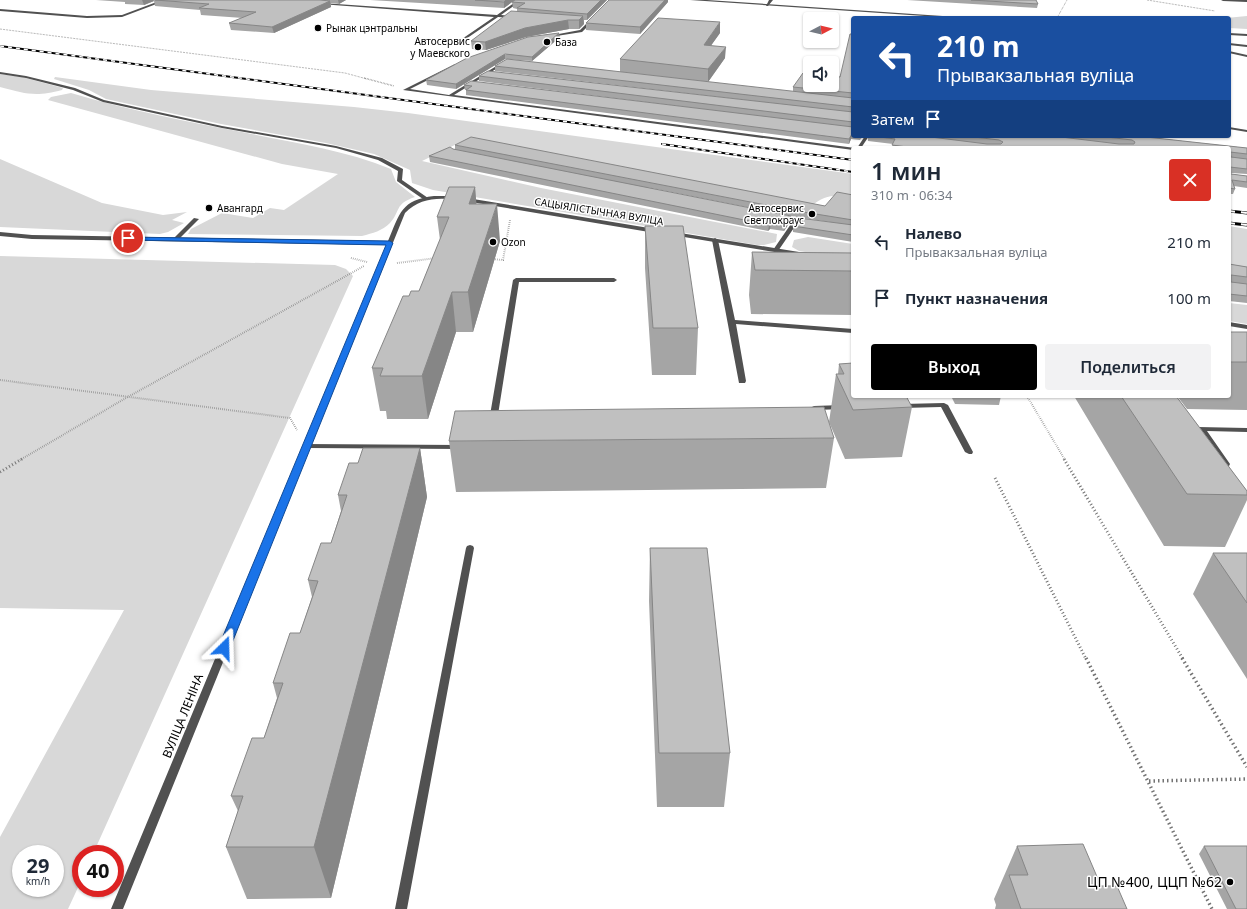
<!DOCTYPE html>
<html lang="ru">
<meta charset="utf-8">
<style>
:root{--surface:#fff;--page:#f2f2f3;--text:#1f2937;--muted:#747a83;--accent:#000}
body{margin:0;font-family:"Noto Sans",sans-serif;background:var(--page);color:var(--text);height:100vh;display:flex;flex-direction:column;font-size:15px;white-space:nowrap}
*{box-sizing:border-box;margin:0}
p{font-size:13px;color:var(--muted)}
.icon{flex:none;width:22px;height:22px;fill:none;stroke:currentColor;stroke-width:2;stroke-linecap:round;stroke-linejoin:round}
.map{position:relative;flex:1;overflow:hidden}
.panel{position:absolute;left:851px;top:146px;width:380px;height:252px;display:flex;flex-direction:column;background:var(--surface);border-radius:4px;box-shadow:0 1px 3px #0004}
.panel>*{flex:none}
.hud{position:absolute;left:851px;top:16px;width:380px;height:122px;border-radius:4px;box-shadow:0 1px 3px #0004;background:#1a4fa0;color:#fff;overflow:hidden}
.needle{width:26px;rotate:83deg}
.fabs{position:absolute;left:803px;top:12px;display:grid;gap:8px}
.fabs a{display:grid;place-items:center;width:36px;height:36px;border-radius:4px;background:var(--surface);box-shadow:0 1px 3px #0004;font-size:20px}
.speed{position:absolute;left:12px;top:845px;display:flex;gap:8px;font-size:20px;font-weight:700;text-align:center}
.speed>*{display:grid;place-content:center;width:52px;height:52px;border-radius:50%;background:var(--surface);box-shadow:0 1px 3px #0004;line-height:1}
.speed small{font-size:10px;font-weight:400}
.speed .limit{border:6px solid #d22;background:#fff;color:#111}
.pin{position:absolute;display:grid;place-items:center;width:34px;height:34px;color:#fff;margin:-17px;border:2px solid #fff;border-radius:50%;box-shadow:0 1px 4px #0007}
.me{position:absolute;width:44px;margin:-22px;rotate:22deg;stroke-linejoin:round;filter:drop-shadow(0 0 3px #0008)}
.turn{display:flex;align-items:center;gap:14px;height:84px;padding:0 20px;font-size:18px}
.turn .icon{width:52px;height:52px;stroke-width:2.5}
.turn b{display:block;font-size:28px;line-height:34px}
.then{display:flex;align-items:center;height:38px;padding:0 20px;background:#0003;gap:8px;font-size:15px}
.round{display:grid;place-items:center;flex:none;width:42px;height:42px;border-radius:4px;background:var(--page)}
.summary{display:flex;align-items:center;justify-content:space-between;height:68px;padding:0 20px}
h1{font-size:24px;font-weight:600;line-height:30px}
.action{display:flex;gap:8px;margin-top:auto;padding:8px 20px}
.action a{flex:1;height:46px;border-radius:4px;background:var(--accent);color:#fff;font-size:16px;font-weight:600;line-height:46px;text-align:center}
.action a+a{background:var(--page);color:var(--text)}
ul{padding:0;list-style:none}
li{display:flex;align-items:center;gap:12px;height:56px;padding:0 20px}
li div{flex:1}
li b{display:block;font-size:15px}
li em{font-style:normal}
.map>svg:first-child{display:block}
.green{fill:#d8d8d8;fill-rule:evenodd}
.lines{fill:none;stroke-linecap:round;stroke-linejoin:round}
.path-far4{stroke:#737373;stroke-width:1;stroke-dasharray:0.5 1;stroke-linecap:butt}
.path-far3{stroke:#737373;stroke-width:1.5;stroke-dasharray:0.5 1;stroke-linecap:butt}
.path-far2{stroke:#737373;stroke-width:2;stroke-dasharray:0.5 1.5;stroke-linecap:butt}
.path-far1{stroke:#737373;stroke-width:3;stroke-dasharray:1 2.5;stroke-linecap:butt}
.path{stroke:#737373;stroke-width:3.5;stroke-dasharray:1.5 3;stroke-linecap:butt}
.service{fill:#515151;fill-rule:evenodd}
.minor{fill:#515151;fill-rule:evenodd}
.tertiary{fill:#515151;fill-rule:evenodd}
.rail-far1-casing{stroke:#000;stroke-width:2}
.rail-casing{stroke:#000;stroke-width:3}
.rail-far1{stroke:#fff;stroke-width:1.5;stroke-dasharray:4;stroke-linecap:butt}
.rail{stroke:#fff;stroke-width:2;stroke-dasharray:6;stroke-linecap:butt}
.wall{fill:#a5a5a5}
.shaded-wall{fill:#868686}
.building{fill:#c0c0c0;stroke:#868686}
.route{fill:#1a73e8;stroke:#114b97}
.poi-dot{fill:#000;stroke:#fff;stroke-width:1.5}
.labels{text-anchor:middle;stroke-width:3;stroke-linejoin:round;paint-order:stroke}
.far-poi-label{font-size:10px;fill:#000;stroke:#fff;text-anchor:start}
.far-street-label{font-size:10px;fill:#000;stroke:#fff}
.street-label{font-size:12px;fill:#000;stroke:#fff}
.near-poi-label{font-size:14px;fill:#000;stroke:#fff;text-anchor:end}
</style>
<div class="map">
<svg width="1247" height="909" viewBox="0 0 1247 909">
<rect width="100%" height="100%" fill="#fff"/>
<path class="green" d="M1247 16V29L1229 28V18H1226Z
M0 74 22 77 63 88 62 90C36 97 26 94 0 87Z
M55 77 151 90 354 107 408 113 853 174V197C834 195 826 194 810 207L465 140 422 161 541 188 777 234 776 242 764 245H757L433 190 412 183 410 170 374 154 326 143 221 124 106 99 89 90 54 79Z
M71 93C129 110 188 122 247 133 295 143 345 150 391 169L396 182 415 197C394 204 401 211 390 223 382 231 373 233 362 236L188 234 191 229 222 213 253 218 270 208 284 210 338 174 282 164 48 100 51 97Z
M0 159 102 203 163 215 187 212 172 220 184 223 168 232 160 234 0 227Z
M1229 226 1247 229V271L1229 268Z
M808 237 853 244V260L799 251 792 247 794 240Z
M0 256 335 265 346 269 353 276 93 854H81V881L68 909H0V837L124 610 0 608ZM21 854H55V888H21Z
M1229 303 1247 305V324L1229 321Z"/>
<g class="lines">
<path class="path-far4" d="M1147 0 1215 11
M1057 18 1067 0
M0 29 345 73 367 79"/>
<path class="path-far3" d="M364 78 394 86"/>
<path class="path-far2" d="M351 258 367 262
M491 259 503 260 510 220
M397 263 436 258
M0 380 290 418 297 430
M1027 396 1065 460
M20 460 126 398 364 266"/>
<path class="path-far1" d="M1064 459 1183 659
M0 472 22 459
M995 478 1086 659"/>
<path class="path" d="M1086 658 1212 909
M1182 658 1247 767
M1149 781 1247 779"/>
<path class="service" d="M592 18 595 19 582 32 550 37 548 36 580 30Z
M1229 43 1247 45V47L1229 45Z
M1229 51 1247 55V57L1229 53Z
M503 62 504 64 454 95 855 148H853V150L403 90 455 64 456 66 410 89 449 95Z
M1229 127 1247 130V132L1229 129Z
M865 136H869L861 148H857Z
M781 215 809 220 812 222 809 224 798 222 778 251 776 252 773 250 793 221 779 218 778 217Z
M194 218 199 219 178 240H174V238Z
M715 238 718 240 735 320 853 329V333L736 324 746 381 745 383H739L712 240Z
M516 278H614L617 280 614 282H519L497 421 493 423 489 421 513 280Z
M944 403 948 405 973 452 972 454H969L965 452 941 407 902 408 898 406 902 404Z
M842 405 846 407 845 409 814 410 810 408 814 406Z
M1198 427 1247 428V432L1207 431 1230 464 1229 466H1223L1197 429Z
M304 444 460 445 464 447 460 449 307 448 303 446Z
M470 545 473 546 474 548 407 909H395L466 548 467 546Z"/>
<path class="minor" d="M162 0H167L122 17 87 18 0 11V9L87 16 122 15Z
M518 0H522L501 15 514 16 515 18 498 17 460 43 459 41 494 17 320 4 322 3 497 15Z
M769 0H773L768 6H766Z
M1221 0H1247V2L1223 1Z
M0 72 26 76 75 88 104 100 222 126 336 146 382 158 403 169 402 180 428 198 423 199 397 181 398 171 378 160 336 148 222 128 103 102 73 90 26 78 0 74Z"/>
<path class="tertiary" d="M690 0H707L972 18H954Z
M1229 33 1247 34V36L1229 35Z
M434 196H449L459 199C455 201 451 200 447 199 431 198 417 201 405 213L123 909H111L387 245 32 239 0 236V232L32 235 388 241C400 213 401 200 434 196Z
M467 198 655 229 658 231 655 233 465 201V199Z
M674 232 799 252 802 254 799 256 672 235V233Z
M1229 322 1247 325V329L1229 326Z"/>
<defs>
<path id="rail-far1" d="M0 46 853 160
M662 144 853 172"/>
<path id="rail" d="M1229 211 1247 213
M1229 223 1247 225"/>
</defs>
<use href="#rail-far1" class="rail-far1-casing"/>
<use href="#rail" class="rail-casing"/>
<use href="#rail-far1" class="rail-far1"/>
<use href="#rail" class="rail"/>
</g>
<path class="wall" d="M96 0H346L339 4 331 3V7L274 33 231 30 229 23 243 18 201 15 200 10 155 6 154 1 144 5 125 4V2Z
M370 0H607L587 20H584V24L579 29H569L526 37 486 50 472 49 471 41 517 12V9L513 8 512 2 504 8Z
M907 0H1036L1038 4 1037 8Z
M668 2 640 34 586 30V23Z
M720 33 711 45 725 58 708 82 620 72V59Z
M853 34V136H863L860 140 851 139 849 144 466 95V90H465L464 85 741 114 479 81V76L780 104 495 71V66L793 92V87L840 77Z
M560 37 532 61 505 59 456 89 427 85 426 80Z
M868 136H1137L1247 148V174L1231 173V174L1247 176V188L1234 186 1235 189 1233 194H1229V148H892L893 144 868 141Z
M455 145 825 206 853 195V242L793 232V226L830 222 796 217 646 187 790 222 784 231 770 229 768 231 430 162 429 156 453 149H455Z
M475 187 476 204 500 241 473 332H456L428 419H387L386 411H380L372 368 409 296 419 291 440 240 437 217Z
M645 226 698 328 696 375H652L645 268Z
M752 252 853 253V315L751 314 749 295Z
M1229 264 1247 267V303L1229 301Z
M1229 332H1247V410L1187 409 1177 396H1229Z
M839 364 912 407 902 457 845 459 829 422 836 374H838Z
M951 396H1001L999 405 955 404Z
M1074 396H1176L1247 491V500L1225 547 1164 546Z
M834 438 826 488 456 492 449 441Z
M420 448 427 497 331 898 247 899 226 847 238 811 231 796 264 738 277 698 273 683 300 633 312 597 308 580 331 543 341 511 338 495 358 463Z
M650 548 730 753 724 807H657L649 601Z
M1213 553H1247V679L1193 594Z
M1017 846 1101 886 1127 909H995L996 905 994 899Z
M1204 846 1247 909H1227L1199 854Z"/>
<path class="shaded-wall" d="M142 0H153L154 1 144 5Z
M338 0H346L339 4Z
M506 0H515L504 8V2Z
M601 0H607L587 20V14Z
M665 0H668V2L640 34V27Z
M330 1 331 7 274 33 272 27Z
M583 16 584 24 579 29V20Z
M568 20 569 29 526 37 486 50 485 42 525 28Z
M720 22V33L703 57 704 45Z
M559 33 560 37 532 61V57Z
M726 47 725 58 708 82V69Z
M505 54V59L456 89V84Z
M852 134 851 139 849 144V139Z
M475 187 478 222 469 204Z
M497 204 500 241 473 332 468 292Z
M791 216 790 222 784 231 785 225Z
M771 223 770 229 768 231 769 225Z
M452 292 456 332 428 419 422 376Z
M420 448 427 497 331 898 314 847Z"/>
<path class="building" d="M155 0H320L330 1 272 27 229 23 256 12 199 8 209 4Z
M475 0H506L504 2Z
M515 0H601L587 14 517 8 525 3 512 2Z
M609 0H665L640 27 586 23Z
M971 0H1036L1038 4Z
M511 11 583 16 579 20H568L525 28 485 42 471 41Z
M658 18 720 22 704 45 726 47 708 69 620 59Z
M559 33 532 57 505 54 456 84 426 80 467 58 528 37Z
M850 34H853V93L793 87 803 73 810 74V85H832V76L840 77Z
M507 59 853 98V107L495 66Z
M488 71 853 112V122L479 76Z
M471 81 853 127V134H852L849 139 466 90 472 86 464 85Z
M872 136H923L987 144H1001L1003 142 999 140 966 136H1053L1119 144H1134L1135 142 1132 140 1098 136H1137L1247 148V154L1230 152 1231 157 1247 159V169L1230 167 1231 174 1247 176V182L1232 180 1235 189 1229 188V148H915L892 145 895 139Z
M471 137 825 206 837 192 853 195V209L852 210H853V220L797 211 455 145Z
M450 147 453 149 791 216 785 225 771 223 769 225 429 156Z
M449 187H475L469 204H497L468 292H452L422 376H380L383 368H372L403 296H409L411 291H419L449 217H437Z
M799 218 853 225V235L793 226Z
M645 226H683L698 328H653Z
M752 252 853 253V271L755 270Z
M1229 264 1247 267V277L1231 275V282L1247 284V296L1229 294Z
M1229 332H1247V362H1229Z
M853 363V396H906L912 407 853 410 836 374H844L839 364Z
M1121 396H1176L1247 491V495L1187 494Z
M824 407 834 438 449 441 455 411Z
M363 448H420L314 847H226L243 796H231L252 738H264L283 683H273L290 633H300L318 581 308 580 321 543H331L347 495H338L349 463H358Z
M650 548H707L730 753H659Z
M1213 553H1247V603Z
M1083 844 1101 886H1117L1127 909H1021L1009 875H1028L1017 846Z
M1204 846H1247V909H1236Z"/>
<path class="route" d="M126 237 390 241 393 243 230 648 228 652H220L218 648 386 245 128 240 125 238Z"/>
<g class="poi-dot">
<circle cx="318" cy="28" r="4"/>
<circle cx="547" cy="42" r="4"/>
<circle cx="478" cy="47" r="4"/>
<circle cx="209" cy="208" r="4"/>
<circle cx="812" cy="214" r="4"/>
<circle cx="493" cy="242" r="4"/>
<circle cx="1230" cy="882" r="4"/>
</g>
<g class="labels">
<g class="far-poi-label">
<text x="326" y="32">Рынак цэнтральны</text>
<text x="470" y="45" text-anchor="end">Автосервис<tspan x="470" dy="12">у Маевского</tspan></text>
<text x="555" y="46">База</text>
<text x="217" y="212">Авангард</text>
<text x="804" y="212" text-anchor="end">Автосервис<tspan x="804" dy="12">Светлокраус</tspan></text>
<text x="501" y="246">Ozon</text>
</g>
<g class="far-street-label">
<text transform="translate(599 211) rotate(9)" y="4">САЦЫЯЛІСТЫЧНАЯ ВУЛІЦА</text>
</g>
<g class="street-label">
<text transform="translate(183 716) rotate(-68)" y="4">ВУЛІЦА ЛЕНІНА</text>
</g>
<g class="near-poi-label">
<text x="1222" y="887">ЦП №400, ЦЦП №62</text>
</g>
</g>
</svg>
<div class="fabs">
<a><svg class="needle" viewBox="-14 -14 28 28"><path d="M0-13l5 13h-10z" fill="#e53935"/><path d="M0 13l5-13h-10z" fill="#747a83"/></svg></a>
<a><svg class="icon" aria-label="sound" viewBox="0 0 24 24"><path d="M4 9h4l5-4v14l-5-4H4zM17 9q2 3 0 6"/></svg></a>
</div>
<div class="speed"><div>29<small>km/h</small></div><div class="limit">40</div></div>
<div class="pin" style="left:128px;top:238px;background:#d93025"><svg class="icon" aria-label="arrive" viewBox="0 0 24 24"><path d="M6 21V4h12l-3 4 3 4H6"/></svg></div>
<svg class="me" style="left:224px;top:648px" viewBox="-20 -20 40 40"><path d="M0-17L14 15 0 8-14 15z" fill="#1a73e8" stroke="#fff" stroke-width="4"/></svg>
<div class="hud">
<div class="turn"><svg class="icon" aria-label="left" viewBox="0 0 24 24"><path d="M17 20v-9H6M10 6l-5 5 5 5"/></svg><div><b>210 m</b>Прывакзальная вуліца</div></div>
<div class="then">Затем<svg class="icon" aria-label="arrive" viewBox="0 0 24 24"><path d="M6 21V4h12l-3 4 3 4H6"/></svg></div>
</div>
<section class="panel">
<div class="summary"><div><h1>1 мин</h1><p>310 m · 06:34</p></div><a class="round" style="background:#d93025;color:#fff"><svg class="icon" aria-label="close" viewBox="0 0 24 24"><path d="M6 6l12 12M18 6L6 18"/></svg></a></div>
<ul>
<li><svg class="icon" aria-label="left" viewBox="0 0 24 24"><path d="M17 20v-9H6M10 6l-5 5 5 5"/></svg><div><b>Налево</b><p>Прывакзальная вуліца</p></div><em>210 m</em></li>
<li><svg class="icon" aria-label="arrive" viewBox="0 0 24 24"><path d="M6 21V4h12l-3 4 3 4H6"/></svg><div><b>Пункт назначения</b></div><em>100 m</em></li>
</ul>
<div class="action"><a>Выход</a><a>Поделиться</a></div>
</section>
</div>
